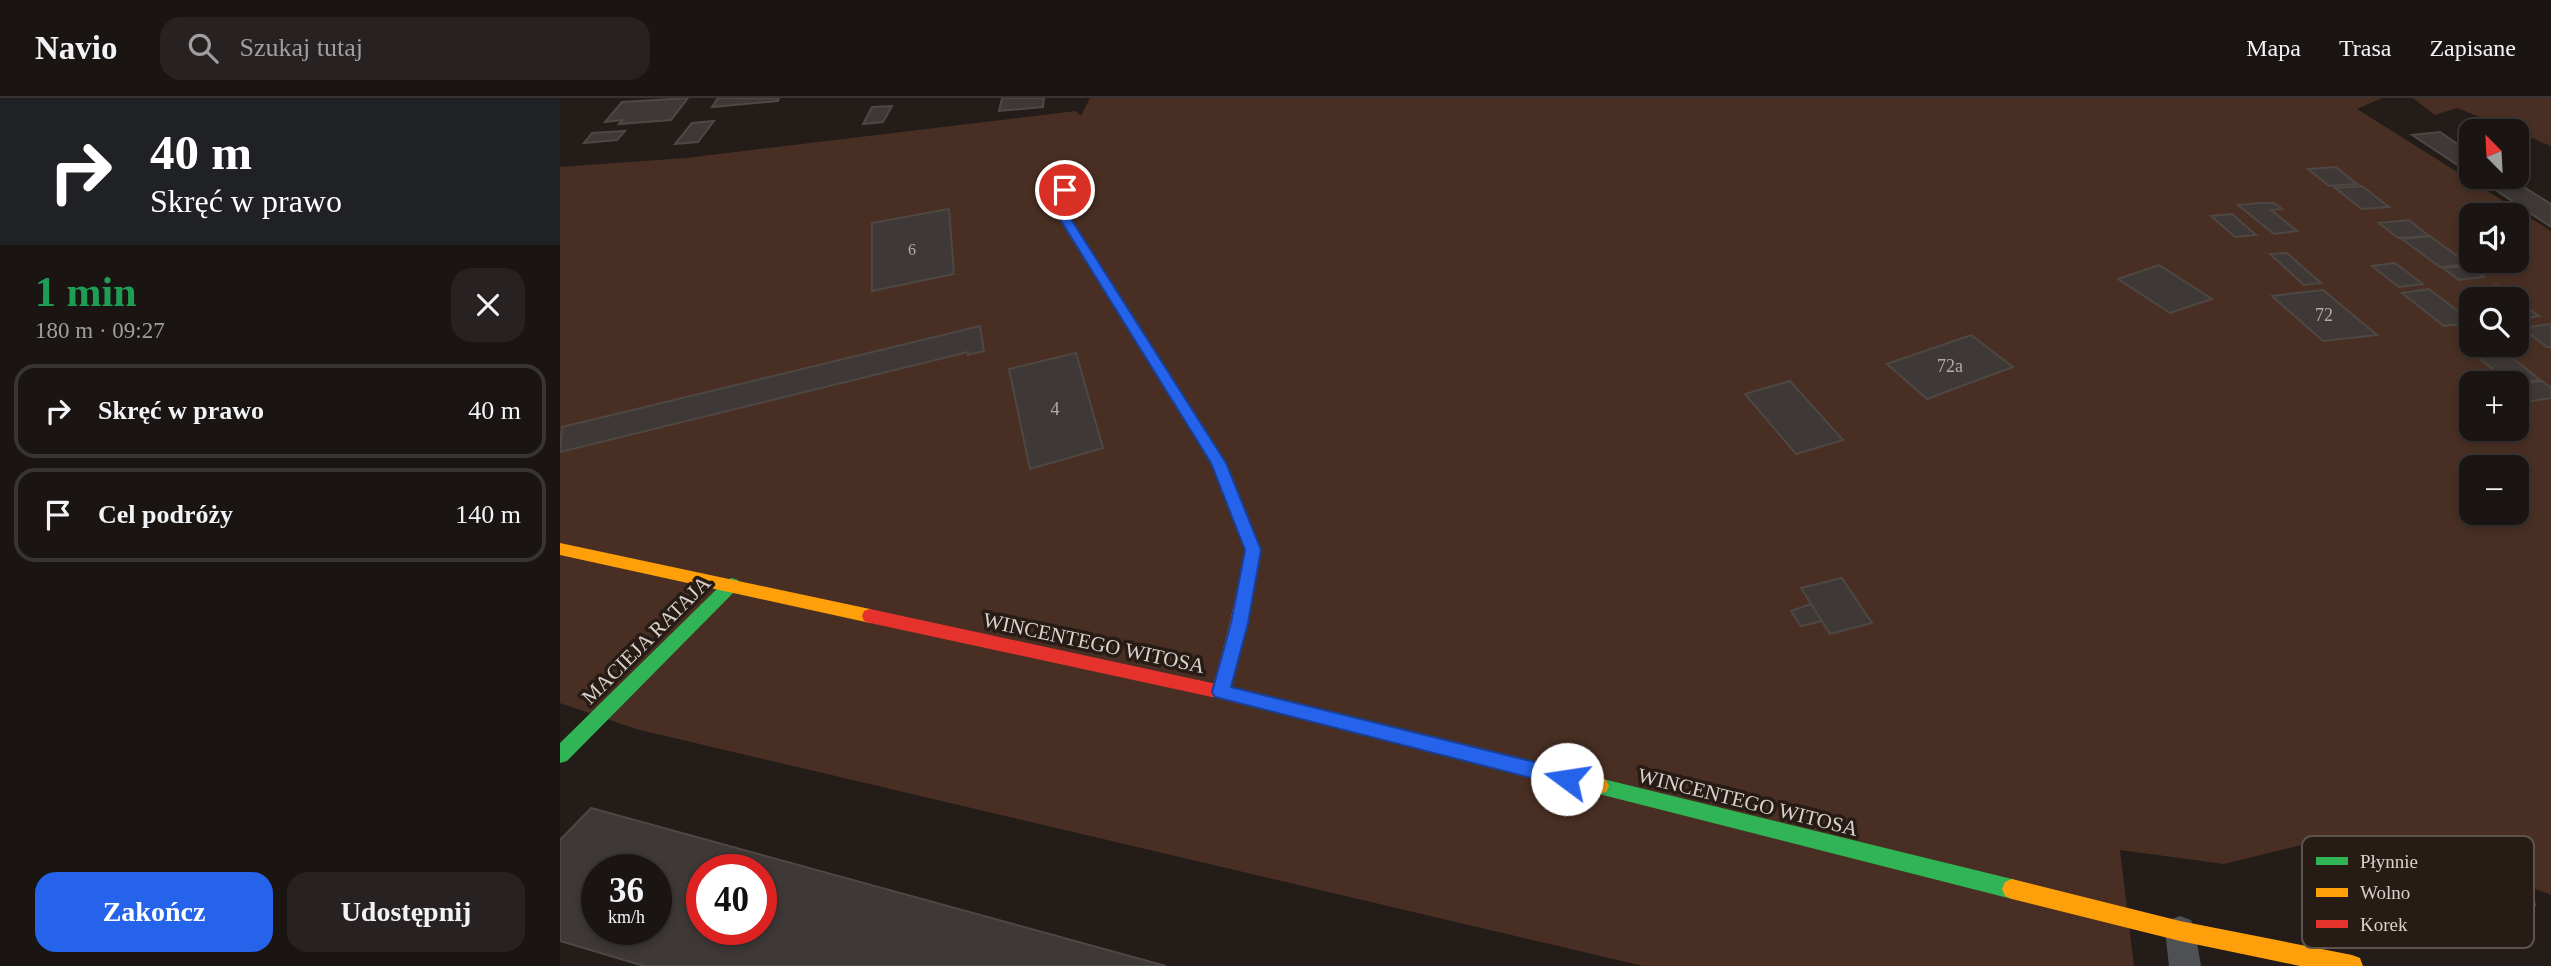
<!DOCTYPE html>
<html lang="pl">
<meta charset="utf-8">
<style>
:root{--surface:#1a1513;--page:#272221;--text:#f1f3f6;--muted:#9f9fa0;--line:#383433;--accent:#2563eb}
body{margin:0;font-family:Georgia,serif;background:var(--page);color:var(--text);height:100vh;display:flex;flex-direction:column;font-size:26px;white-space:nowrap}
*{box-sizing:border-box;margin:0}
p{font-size:23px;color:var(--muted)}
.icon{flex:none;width:38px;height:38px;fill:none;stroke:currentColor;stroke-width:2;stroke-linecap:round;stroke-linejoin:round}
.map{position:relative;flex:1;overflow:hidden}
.side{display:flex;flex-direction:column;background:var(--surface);width:560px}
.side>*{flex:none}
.hud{background:#202124;color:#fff;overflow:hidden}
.needle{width:46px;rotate:336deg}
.tools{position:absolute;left:1899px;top:21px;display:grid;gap:14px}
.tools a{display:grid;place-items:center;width:70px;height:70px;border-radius:14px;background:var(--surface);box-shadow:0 4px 10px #0003,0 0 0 2px var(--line);font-size:35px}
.speed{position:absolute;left:21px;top:756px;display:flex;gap:14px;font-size:35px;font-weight:700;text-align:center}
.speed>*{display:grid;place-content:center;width:91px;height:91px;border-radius:50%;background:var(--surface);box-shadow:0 4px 10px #0003,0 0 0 2px var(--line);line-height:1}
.speed small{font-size:18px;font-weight:400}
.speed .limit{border:10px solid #d22;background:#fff;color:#111}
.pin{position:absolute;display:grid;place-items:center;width:60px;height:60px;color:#fff;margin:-30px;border:4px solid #fff;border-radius:50%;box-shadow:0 2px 7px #0007}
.me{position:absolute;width:77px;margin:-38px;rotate:284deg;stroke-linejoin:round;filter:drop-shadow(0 0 5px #0008)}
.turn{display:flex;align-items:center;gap:24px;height:147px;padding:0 35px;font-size:32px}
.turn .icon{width:91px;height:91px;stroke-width:2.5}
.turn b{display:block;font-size:49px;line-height:60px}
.round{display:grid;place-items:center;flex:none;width:74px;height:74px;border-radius:21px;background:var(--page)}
.overview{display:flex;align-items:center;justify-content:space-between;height:119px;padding:0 35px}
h1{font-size:42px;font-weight:700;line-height:52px;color:#1e9e55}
.action{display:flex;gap:14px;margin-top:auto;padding:14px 35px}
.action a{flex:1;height:80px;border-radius:21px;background:var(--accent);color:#fff;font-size:28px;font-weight:700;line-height:80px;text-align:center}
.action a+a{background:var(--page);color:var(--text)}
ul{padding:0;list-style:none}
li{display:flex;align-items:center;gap:21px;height:94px;margin:0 14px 10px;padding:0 21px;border:4px solid var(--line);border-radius:21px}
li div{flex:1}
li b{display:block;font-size:26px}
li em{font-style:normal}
header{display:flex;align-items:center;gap:42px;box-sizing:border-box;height:98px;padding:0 35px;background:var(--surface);border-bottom:2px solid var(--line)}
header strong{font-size:33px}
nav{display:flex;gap:38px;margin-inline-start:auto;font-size:24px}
.search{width:490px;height:63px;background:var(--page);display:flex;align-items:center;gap:18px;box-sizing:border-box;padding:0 24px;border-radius:21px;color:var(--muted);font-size:26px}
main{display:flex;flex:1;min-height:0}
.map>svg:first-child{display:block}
.green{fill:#492f23;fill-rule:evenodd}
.building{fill:#3e3936;stroke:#4e4744;stroke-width:2;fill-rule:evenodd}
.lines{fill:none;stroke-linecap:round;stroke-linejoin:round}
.lane{fill:#4e5054;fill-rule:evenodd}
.fast{fill:#30b455;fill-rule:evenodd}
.slow{fill:#ff9f0a;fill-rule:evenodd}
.jam{fill:#e5322d;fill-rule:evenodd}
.route{fill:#2563eb;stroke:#184099;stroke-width:2}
.labels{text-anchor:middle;stroke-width:7;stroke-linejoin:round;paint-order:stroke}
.far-number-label{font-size:16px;fill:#b3aba7}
.number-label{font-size:18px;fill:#b3aba7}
.street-label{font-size:21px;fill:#dad1cd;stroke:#271b15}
.key{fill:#271b15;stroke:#5d524c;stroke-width:2}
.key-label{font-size:19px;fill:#dad1cd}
</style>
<header>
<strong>Navio</strong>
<div class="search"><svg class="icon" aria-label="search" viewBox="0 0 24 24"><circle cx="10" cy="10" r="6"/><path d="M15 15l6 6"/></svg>Szukaj tutaj</div>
<nav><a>Mapa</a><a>Trasa</a><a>Zapisane</a></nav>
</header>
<main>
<section class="side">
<div class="hud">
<div class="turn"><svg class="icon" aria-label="right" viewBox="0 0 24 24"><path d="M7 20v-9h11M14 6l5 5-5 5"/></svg><div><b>40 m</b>Skręć w prawo</div></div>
</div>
<div class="overview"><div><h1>1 min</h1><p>180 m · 09:27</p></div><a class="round"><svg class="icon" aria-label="close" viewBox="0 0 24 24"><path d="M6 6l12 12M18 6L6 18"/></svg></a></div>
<ul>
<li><svg class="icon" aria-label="right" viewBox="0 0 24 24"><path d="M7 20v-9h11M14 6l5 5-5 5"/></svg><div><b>Skręć w prawo</b></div><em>40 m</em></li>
<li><svg class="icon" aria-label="arrive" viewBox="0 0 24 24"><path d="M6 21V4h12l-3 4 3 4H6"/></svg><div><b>Cel podróży</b></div><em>140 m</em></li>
</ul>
<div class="action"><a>Zakończ</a><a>Udostępnij</a></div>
</section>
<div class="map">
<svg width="1991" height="868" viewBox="0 0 1991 868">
<rect width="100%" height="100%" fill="#231c19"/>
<path class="green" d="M530 0H1822L1797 11 1991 133V797L1957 784 1753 744 1664 766 1560 752 1574 868H1083L76 631 0 605V69L126 60 516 13 521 18ZM1911 117H1956V163H1911ZM1911 201H1956V247H1911ZM1911 285H1956V331H1911ZM1911 369H1956V415H1911Z
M1853 0H1991V48L1897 10 1875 17Z"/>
<path class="building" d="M128 0 111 22 59 26 63 22 45 24 62 4Z
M158 0H219L218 3 152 9Z
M442 0H484L483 9 439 13Z
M332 8 323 24 303 26 312 9Z
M154 23 138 44 115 46 132 25Z
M65 33 57 42 24 45 32 35Z
M1880 34 1911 55V76L1852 37Z
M1776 69 1797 86 1769 88 1748 71Z
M1916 79H1948L1991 106V129Z
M1802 88 1829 109 1802 111 1775 90Z
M1700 105H1714L1722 111 1711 112 1737 133 1714 136 1678 107Z
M389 111 394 176 312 193V125Z
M1672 116 1696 137 1675 139 1651 118Z
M1849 122 1869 138 1838 140 1819 125Z
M1870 138 1908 166 1880 169 1842 141Z
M1727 155 1761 185 1744 187 1710 156Z
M1835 165 1863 186 1839 189 1812 168Z
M1599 167 1652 201 1610 215 1558 181Z
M1908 168 1924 179 1899 182 1883 170Z
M1937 187 1979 218 1956 221V201H1927L1911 190Z
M1869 191 1911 223V225L1884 228 1842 195Z
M1763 192 1817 237 1763 243 1712 198Z
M1991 226V249H1987L1962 230Z
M420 228 424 253 408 257V254L0 354 2 329Z
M1411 237 1453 269 1367 301 1327 266Z
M1911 245 1936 247 1947 256 1917 259 1901 246Z
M516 255 543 350 470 371 449 271Z
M1949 257 1980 282 1951 285 1920 261Z
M1230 283 1283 342 1236 356 1185 296Z
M1982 283 1991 290V300L1971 303 1956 292V287Z
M1282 480 1312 525 1270 536 1241 490Z
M1251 506 1262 523 1241 528 1231 513Z
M31 710 606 868H84L0 843V742ZM37 772H96V831H37ZM142 772H201V831H142Z
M1928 786 1972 795 1975 807 1933 798Z"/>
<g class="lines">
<path class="lane" d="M1620 818 1631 822 1635 833 1641 868H1609L1605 833 1609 822Z"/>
<path class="fast" d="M172 480 178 482 180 486 178 490 7 663 0 665V645L166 482Z
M1039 680 1452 781 1459 784 1462 791 1459 798 1452 801 1039 696 1032 694 1029 688 1032 682Z"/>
<path class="slow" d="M501 64 510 66V119L665 365 701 452 688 525 671 589 1039 680 1046 682 1049 688 1046 694 1039 696 646 597 643 592 646 587 654 585 670 525 685 452 651 365 498 119Z
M0 445 310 511 316 513 318 518 316 523 310 525 0 457Z
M1452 781 1620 823 1792 857 1800 860 1803 868H1740L1620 843 1452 801 1445 798 1442 791 1445 784Z"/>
<path class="jam" d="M310 511 652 585 658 587 661 592 658 597 652 599 310 525 304 523 302 518 304 513Z"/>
</g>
<path class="route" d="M505 89 510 92 509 118 666 365 701 452 688 525 671 589 1007 672 1014 675 1017 681 1014 687 1007 689 655 599 652 594 671 525 685 452 651 365 498 118 499 92Z"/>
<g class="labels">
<g class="far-number-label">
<text x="352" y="157">6</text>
</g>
<g class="number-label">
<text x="1764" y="223">72</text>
<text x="1390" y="274">72a</text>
<text x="495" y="317">4</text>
</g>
<g class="street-label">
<text transform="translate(86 542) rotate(-45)" y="7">MACIEJA RATAJA</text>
<text transform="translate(534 545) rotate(12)" y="7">WINCENTEGO WITOSA</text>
<text transform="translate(1188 704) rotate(14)" y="7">WINCENTEGO WITOSA</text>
</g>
</g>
<rect x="1742" y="738" width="232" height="112" rx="10" class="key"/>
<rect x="1756" y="759" width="32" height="8" fill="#30b455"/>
<rect x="1756" y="790" width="32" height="9" fill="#ff9f0a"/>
<rect x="1756" y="822" width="32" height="8" fill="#e5322d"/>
<g class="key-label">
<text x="1800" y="770">Płynnie</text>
<text x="1800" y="801">Wolno</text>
<text x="1800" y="833">Korek</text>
</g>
</svg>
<div class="tools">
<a><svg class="needle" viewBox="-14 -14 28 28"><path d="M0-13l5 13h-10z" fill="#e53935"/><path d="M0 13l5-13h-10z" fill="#9f9fa0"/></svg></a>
<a><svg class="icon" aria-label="sound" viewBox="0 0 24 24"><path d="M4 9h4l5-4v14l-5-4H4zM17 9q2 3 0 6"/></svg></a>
<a><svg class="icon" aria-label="search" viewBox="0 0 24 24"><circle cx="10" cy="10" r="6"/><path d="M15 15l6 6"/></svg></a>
<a>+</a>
<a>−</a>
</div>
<div class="speed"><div>36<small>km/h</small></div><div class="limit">40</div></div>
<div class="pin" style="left:505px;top:92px;background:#d93025"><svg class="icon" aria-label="arrive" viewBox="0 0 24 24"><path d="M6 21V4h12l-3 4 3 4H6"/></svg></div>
<svg class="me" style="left:1007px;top:681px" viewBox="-20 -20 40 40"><circle r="19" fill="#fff"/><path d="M0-13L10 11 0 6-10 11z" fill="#2563eb"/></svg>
</div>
</main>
